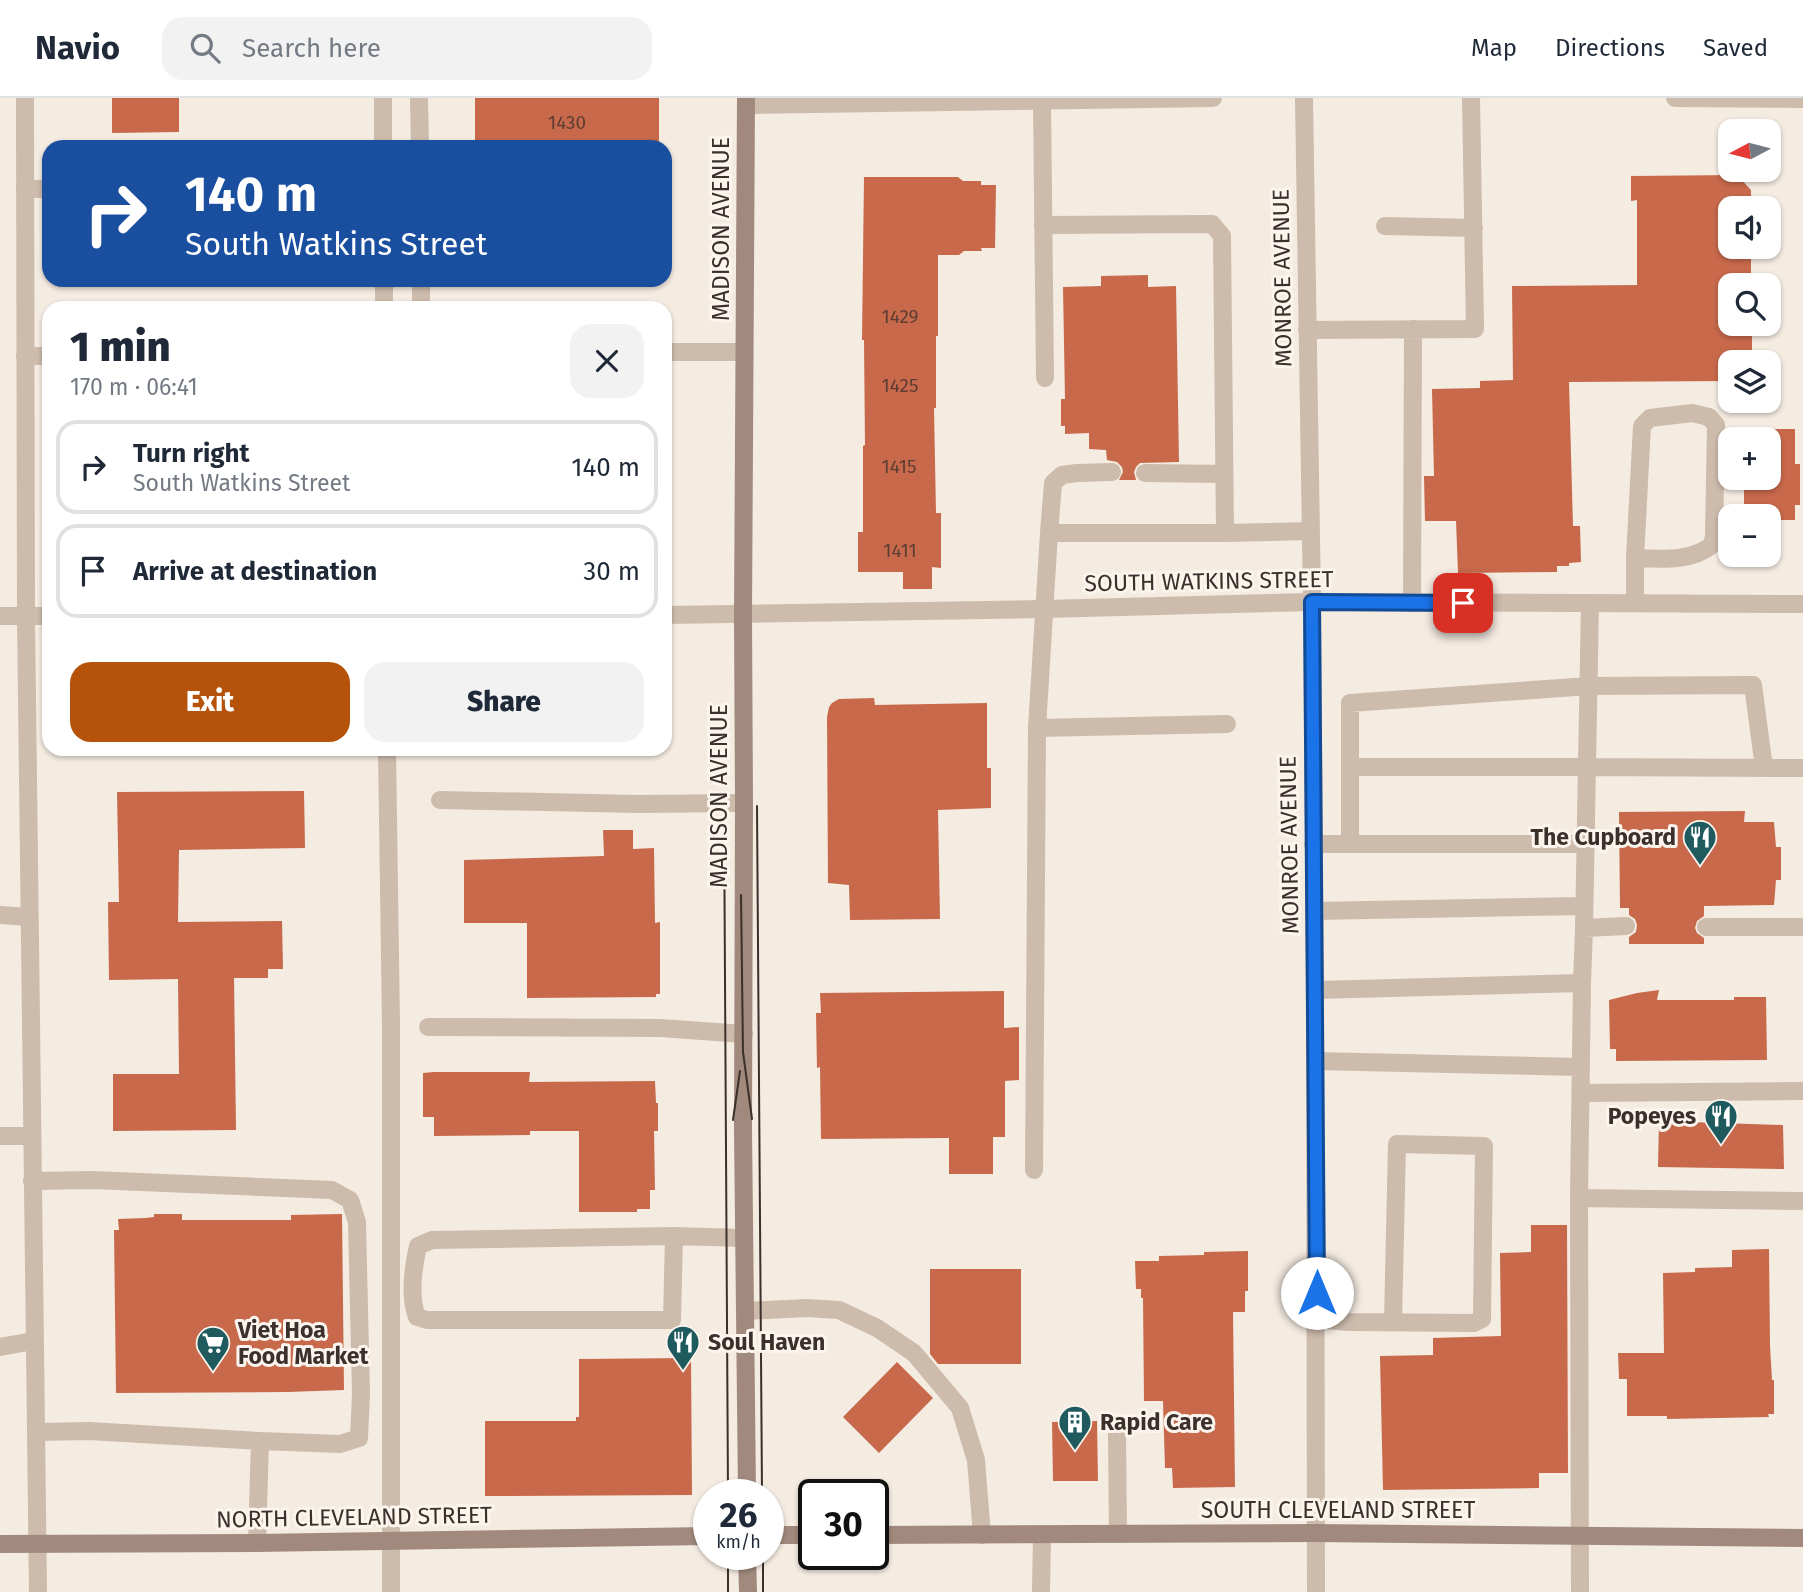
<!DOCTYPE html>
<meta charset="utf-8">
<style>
:root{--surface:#fff;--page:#f2f2f3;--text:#1f2937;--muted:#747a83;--line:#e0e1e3;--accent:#b45309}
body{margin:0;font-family:"Fira Sans",sans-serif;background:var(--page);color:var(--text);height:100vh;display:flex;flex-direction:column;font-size:26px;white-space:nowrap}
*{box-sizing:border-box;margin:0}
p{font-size:23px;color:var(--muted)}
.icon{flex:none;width:38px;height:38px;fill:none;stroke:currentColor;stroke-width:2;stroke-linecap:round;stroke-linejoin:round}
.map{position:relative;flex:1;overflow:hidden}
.panel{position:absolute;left:42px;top:203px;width:630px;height:455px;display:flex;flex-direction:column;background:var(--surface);border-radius:21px;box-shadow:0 2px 5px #0004}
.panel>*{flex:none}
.hud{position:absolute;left:42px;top:42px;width:630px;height:147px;border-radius:21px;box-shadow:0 2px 5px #0004;background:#1a4fa0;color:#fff;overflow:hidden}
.needle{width:46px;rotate:263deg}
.controls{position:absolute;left:1718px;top:21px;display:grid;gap:14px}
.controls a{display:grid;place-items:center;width:63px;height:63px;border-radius:14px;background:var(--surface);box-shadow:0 2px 5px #0004;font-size:35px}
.speed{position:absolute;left:693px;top:1381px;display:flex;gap:14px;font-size:35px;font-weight:700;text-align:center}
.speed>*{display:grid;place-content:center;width:91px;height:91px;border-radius:50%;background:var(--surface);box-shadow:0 2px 5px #0004;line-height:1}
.speed small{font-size:18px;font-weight:400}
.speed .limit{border:4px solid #111;border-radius:10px;background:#fff;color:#111}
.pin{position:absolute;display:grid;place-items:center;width:60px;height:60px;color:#fff;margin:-30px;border-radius:14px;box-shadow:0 4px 10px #0006}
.me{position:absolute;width:77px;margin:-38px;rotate:0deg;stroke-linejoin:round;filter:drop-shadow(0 0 5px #0008)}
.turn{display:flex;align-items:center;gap:24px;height:147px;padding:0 28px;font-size:32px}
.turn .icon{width:91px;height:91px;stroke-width:2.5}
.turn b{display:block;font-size:49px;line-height:60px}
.round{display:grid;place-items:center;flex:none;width:74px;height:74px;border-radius:21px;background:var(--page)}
.overview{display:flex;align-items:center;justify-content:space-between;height:119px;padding:0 28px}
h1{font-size:42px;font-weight:800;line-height:52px}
.primary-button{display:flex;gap:14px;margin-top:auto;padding:14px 28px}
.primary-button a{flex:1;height:80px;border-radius:21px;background:var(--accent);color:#fff;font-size:28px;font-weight:800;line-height:80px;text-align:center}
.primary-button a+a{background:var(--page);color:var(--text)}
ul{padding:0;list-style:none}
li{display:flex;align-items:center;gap:21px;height:94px;margin:0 14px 10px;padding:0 14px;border:4px solid var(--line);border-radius:21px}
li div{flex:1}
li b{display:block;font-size:26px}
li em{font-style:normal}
header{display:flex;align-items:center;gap:42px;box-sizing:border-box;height:98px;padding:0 35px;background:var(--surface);border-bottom:2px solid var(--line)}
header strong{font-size:33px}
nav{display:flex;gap:38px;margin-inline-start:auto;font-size:24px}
.search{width:490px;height:63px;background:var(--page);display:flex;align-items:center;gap:18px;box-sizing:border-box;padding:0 24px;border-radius:21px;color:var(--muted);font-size:26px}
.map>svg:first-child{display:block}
.building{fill:#c8694b}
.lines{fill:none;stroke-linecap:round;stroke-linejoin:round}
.lane{stroke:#cdbbac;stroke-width:18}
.street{stroke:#cdbbac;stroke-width:18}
.secondary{stroke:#a18a7d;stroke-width:18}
.tram{stroke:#3b302b;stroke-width:2}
.route-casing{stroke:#114b97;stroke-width:18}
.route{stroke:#1a73e8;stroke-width:12}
.labels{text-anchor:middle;stroke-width:6;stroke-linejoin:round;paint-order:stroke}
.number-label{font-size:19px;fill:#5e3e33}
.street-label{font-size:23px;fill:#3b302b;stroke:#fbf5ee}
.poi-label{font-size:23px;font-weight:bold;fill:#3b302b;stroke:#fbf5ee;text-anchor:start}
</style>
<header>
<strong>Navio</strong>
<div class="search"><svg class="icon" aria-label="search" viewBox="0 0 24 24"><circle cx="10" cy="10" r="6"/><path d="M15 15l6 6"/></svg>Search here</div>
<nav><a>Map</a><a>Directions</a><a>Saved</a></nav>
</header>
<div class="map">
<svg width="1803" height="1494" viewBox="0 0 1803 1494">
<rect width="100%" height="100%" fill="#f4ebe1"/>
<path class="building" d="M112 0H179V34L112 35Z
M475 0H659V49H475Z
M1737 77 1751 92V110H1731V149H1751V187H1731V226H1752V264H1731V283L1569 284 1573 428H1580L1581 464 1569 465V468H1557V474L1458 475 1456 423H1425L1424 378H1434L1432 291 1480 290V283L1513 282 1512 188 1637 187V102L1631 103V78Z
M864 79H958L963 83H981V87H996L995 150H981L982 153H964L959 157H938V238H936V310H934L936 415H941V470L932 469V491H903V474H858V434H863V348L865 347 864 242H862Z
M1148 177V189L1176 188 1179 364 1140 365 1136 369 1134 374 1136 382H1119L1123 374 1122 369 1117 364 1107 362 1106 352 1089 351V335L1065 336V328H1061V301H1065L1063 189 1101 188V178Z
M1752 331H1795V366H1800V407H1795V422H1769V418H1744V389H1752V380H1769V341H1752Z
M874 600 875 607 987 605V670H991V710L938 712 940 821 850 822 849 787 828 785 827 619 829 609 832 605 839 601Z
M304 693 305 750 179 752 178 824 282 823 283 871H268V880H234L236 1032 113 1033V976H179L178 881 109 882 108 804H119L117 694Z
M1745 713 1744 724H1774L1776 749H1781V782H1776L1774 807 1704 808V818L1697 823 1695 830 1697 835 1704 840V846H1629V839L1636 834 1637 827 1635 821 1629 817V810H1620L1619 714Z
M603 732H633V751L654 750 655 825 660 824V896H656V899L527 900V825H464V762L604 758Z
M1659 892 1657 902H1734V899H1766L1767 962 1616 963V951H1610L1609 902 1637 895Z
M1004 893V930L1019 929V982L1005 983V1039H993V1076H949V1040L821 1041 820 969 817 970 816 915H821L820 895Z
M434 974H530L529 984 655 983 656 1005H658V1033H654L655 1092H650V1111H637V1114H579V1033H530V1037L434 1038V1019H423V975Z
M1659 1023 1783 1027 1784 1071 1658 1069Z
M154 1116H182V1122H291V1117L342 1116 344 1292 288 1294 116 1295 114 1132H119L118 1121 145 1120 154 1119Z
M1531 1127H1567L1568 1375H1539V1390L1383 1392 1380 1258 1433 1257V1240L1501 1238 1500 1155 1531 1154Z
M1769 1151 1770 1248 1772 1282H1774V1316H1768L1769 1319 1667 1321V1318H1627V1281H1619L1618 1255H1664L1663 1175 1695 1174V1170L1732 1169V1152Z
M1248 1153V1193H1245V1214H1233L1235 1389 1173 1390 1172 1370H1165L1163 1303H1144L1143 1200H1141V1191H1136L1135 1163H1159V1158L1204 1157V1154Z
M930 1171H1021V1266H938L930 1256Z
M691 1260 692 1397 485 1398V1323H576V1319H579V1261Z
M897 1264 933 1300 879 1355 843 1319Z
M1097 1323 1098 1383H1053L1052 1324Z"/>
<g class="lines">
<path class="lane" d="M383 0V49
M419 0 420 49
M25 91H49
M1043 127 1212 126 1222 138 1225 435 1310 433
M1385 128 1474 130
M384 182V210
M421 182V210
M1307 232 1475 231 1471 0
M665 254H744
M25 258H49
M1145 375 1224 376
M1049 435 1053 385 1062 377 1077 375 1112 374
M1412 505 1413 231
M1590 505 1584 830 1626 828
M1635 505V460L1642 328 1650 320 1692 315 1709 319 1716 327 1714 438 1712 447C1691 464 1661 461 1635 460
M1037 630 1227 626
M387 651 391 928V1494
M1351 669H1586L1803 670
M440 702 639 706 744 705
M1313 746H1585
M1350 746V605L1589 588 1753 587 1764 670
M1314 813 1584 808
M0 817 29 819
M1706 829H1803
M1315 892 1582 885 1584 830
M428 929 660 930 744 936
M1315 963 1581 969
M1581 995 1803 993
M0 1038H32
M1034 1072 1037 630 1049 435H1225
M32 1083 92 1082 332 1092 350 1102 357 1124 361 1296 359 1340 340 1346 260 1343
M1579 1100 1803 1103
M674 1138 672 1222H427L417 1219C409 1198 413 1170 418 1148L432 1142 674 1138 744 1140
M745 1213 806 1210 839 1212 877 1230 914 1255 960 1310 976 1362 982 1437
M1317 1221 1349 1224 1474 1225 1482 1221 1484 1048 1397 1046 1393 1224
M0 1249 34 1243
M36 1334 89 1333 260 1343 257 1445
M1117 1336 1118 1436
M1041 1494 1042 1437
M1580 1494 1579 1100 1582 885"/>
<path class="street" d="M25 0 26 518 38 1494
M1304 0 1312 504 1315 892 1316 1494
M1675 0 1803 1
M1042 3 1045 280
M746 7 1213 0
M665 517 1045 511 1312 504 1803 506
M0 518H49"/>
<path class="secondary" d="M746 0 743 517 744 705 743 1031 747 1396
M768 1437H814
M873 1437 1315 1435 1803 1440
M0 1446 257 1445 709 1438
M747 1456 748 1494"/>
<path class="tram" d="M724 708 728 1396
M757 708 762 1396
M741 797 743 954 752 1021
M733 1022 740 973
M728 1456V1494
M763 1456V1494"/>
</g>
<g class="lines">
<defs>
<path id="route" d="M1317 1195 1312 504 1463 505"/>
</defs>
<use href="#route" class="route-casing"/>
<use href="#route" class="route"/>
</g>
<defs>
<symbol id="restaurant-pin" viewBox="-11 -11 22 30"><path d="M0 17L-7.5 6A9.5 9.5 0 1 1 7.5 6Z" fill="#1f5a5e" stroke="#fbf5ee"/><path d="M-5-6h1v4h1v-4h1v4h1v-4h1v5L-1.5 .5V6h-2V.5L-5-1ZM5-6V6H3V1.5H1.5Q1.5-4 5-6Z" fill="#fff"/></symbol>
<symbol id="supermarket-pin" viewBox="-11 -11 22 30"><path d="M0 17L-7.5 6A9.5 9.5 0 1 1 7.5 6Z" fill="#1f5a5e" stroke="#fbf5ee"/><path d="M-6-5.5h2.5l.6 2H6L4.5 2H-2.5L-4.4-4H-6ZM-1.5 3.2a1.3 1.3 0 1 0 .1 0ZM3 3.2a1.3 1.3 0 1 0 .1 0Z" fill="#fff"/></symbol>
<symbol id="building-pin" viewBox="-11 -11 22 30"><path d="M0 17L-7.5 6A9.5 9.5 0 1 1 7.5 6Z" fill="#1f5a5e" stroke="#fbf5ee"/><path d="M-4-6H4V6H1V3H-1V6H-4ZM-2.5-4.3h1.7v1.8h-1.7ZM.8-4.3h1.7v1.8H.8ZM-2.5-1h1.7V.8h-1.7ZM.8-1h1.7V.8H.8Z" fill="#fff"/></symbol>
</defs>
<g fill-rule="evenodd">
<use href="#restaurant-pin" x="1681" y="720" width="38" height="52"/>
<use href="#restaurant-pin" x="1702" y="999" width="38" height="52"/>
<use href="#restaurant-pin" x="664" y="1225" width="38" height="52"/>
<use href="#supermarket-pin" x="194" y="1226" width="38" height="52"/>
<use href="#building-pin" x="1056" y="1305" width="38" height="52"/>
</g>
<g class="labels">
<g class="number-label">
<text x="567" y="31">1430</text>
<text x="900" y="225">1429</text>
<text x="900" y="294">1425</text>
<text x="899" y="375">1415</text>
<text x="900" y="459">1411</text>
</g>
<g class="street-label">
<text transform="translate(721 131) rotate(-90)" y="8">MADISON AVENUE</text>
<text transform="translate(1282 180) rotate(-91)" y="8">MONROE AVENUE</text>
<text transform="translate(1209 483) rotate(-1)" y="8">SOUTH WATKINS STREET</text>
<text transform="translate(719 698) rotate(-90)" y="8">MADISON AVENUE</text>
<text transform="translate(1289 747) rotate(-91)" y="8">MONROE AVENUE</text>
<text x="1338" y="1420">SOUTH CLEVELAND STREET</text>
<text transform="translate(354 1419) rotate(-1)" y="8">NORTH CLEVELAND STREET</text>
</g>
<g class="poi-label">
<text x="1676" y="747" text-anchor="end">The Cupboard</text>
<text x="1696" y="1026" text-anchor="end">Popeyes</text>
<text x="238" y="1240">Viet Hoa<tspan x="238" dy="26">Food Market</tspan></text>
<text x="708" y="1252">Soul Haven</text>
<text x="1100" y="1332">Rapid Care</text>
</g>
</g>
</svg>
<div class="controls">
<a><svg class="needle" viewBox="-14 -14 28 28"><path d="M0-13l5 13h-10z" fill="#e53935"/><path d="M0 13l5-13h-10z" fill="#747a83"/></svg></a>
<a><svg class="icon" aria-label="sound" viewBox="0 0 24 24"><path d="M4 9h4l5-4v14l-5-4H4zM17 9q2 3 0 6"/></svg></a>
<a><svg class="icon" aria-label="search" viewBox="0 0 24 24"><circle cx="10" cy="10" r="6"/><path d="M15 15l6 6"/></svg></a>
<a><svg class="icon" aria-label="layers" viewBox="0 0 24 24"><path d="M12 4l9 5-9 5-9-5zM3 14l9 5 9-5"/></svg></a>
<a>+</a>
<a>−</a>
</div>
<div class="speed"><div>26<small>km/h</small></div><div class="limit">30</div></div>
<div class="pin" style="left:1463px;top:505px;background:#d93025"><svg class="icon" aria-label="arrive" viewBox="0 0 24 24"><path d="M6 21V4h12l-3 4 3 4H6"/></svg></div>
<svg class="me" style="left:1317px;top:1195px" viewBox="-20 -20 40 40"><circle r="19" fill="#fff"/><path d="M0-13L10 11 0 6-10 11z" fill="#1a73e8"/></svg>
<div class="hud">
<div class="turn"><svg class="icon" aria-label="right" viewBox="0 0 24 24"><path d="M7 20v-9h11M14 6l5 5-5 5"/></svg><div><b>140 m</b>South Watkins Street</div></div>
</div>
<section class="panel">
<div class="overview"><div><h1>1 min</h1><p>170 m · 06:41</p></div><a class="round"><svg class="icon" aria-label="close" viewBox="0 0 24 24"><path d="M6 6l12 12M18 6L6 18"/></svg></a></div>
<ul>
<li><svg class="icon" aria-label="right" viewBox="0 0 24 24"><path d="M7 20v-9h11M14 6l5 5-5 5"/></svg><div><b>Turn right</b><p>South Watkins Street</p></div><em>140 m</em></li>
<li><svg class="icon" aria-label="arrive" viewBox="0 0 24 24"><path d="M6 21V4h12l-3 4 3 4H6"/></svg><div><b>Arrive at destination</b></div><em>30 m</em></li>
</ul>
<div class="primary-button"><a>Exit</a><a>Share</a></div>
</section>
</div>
